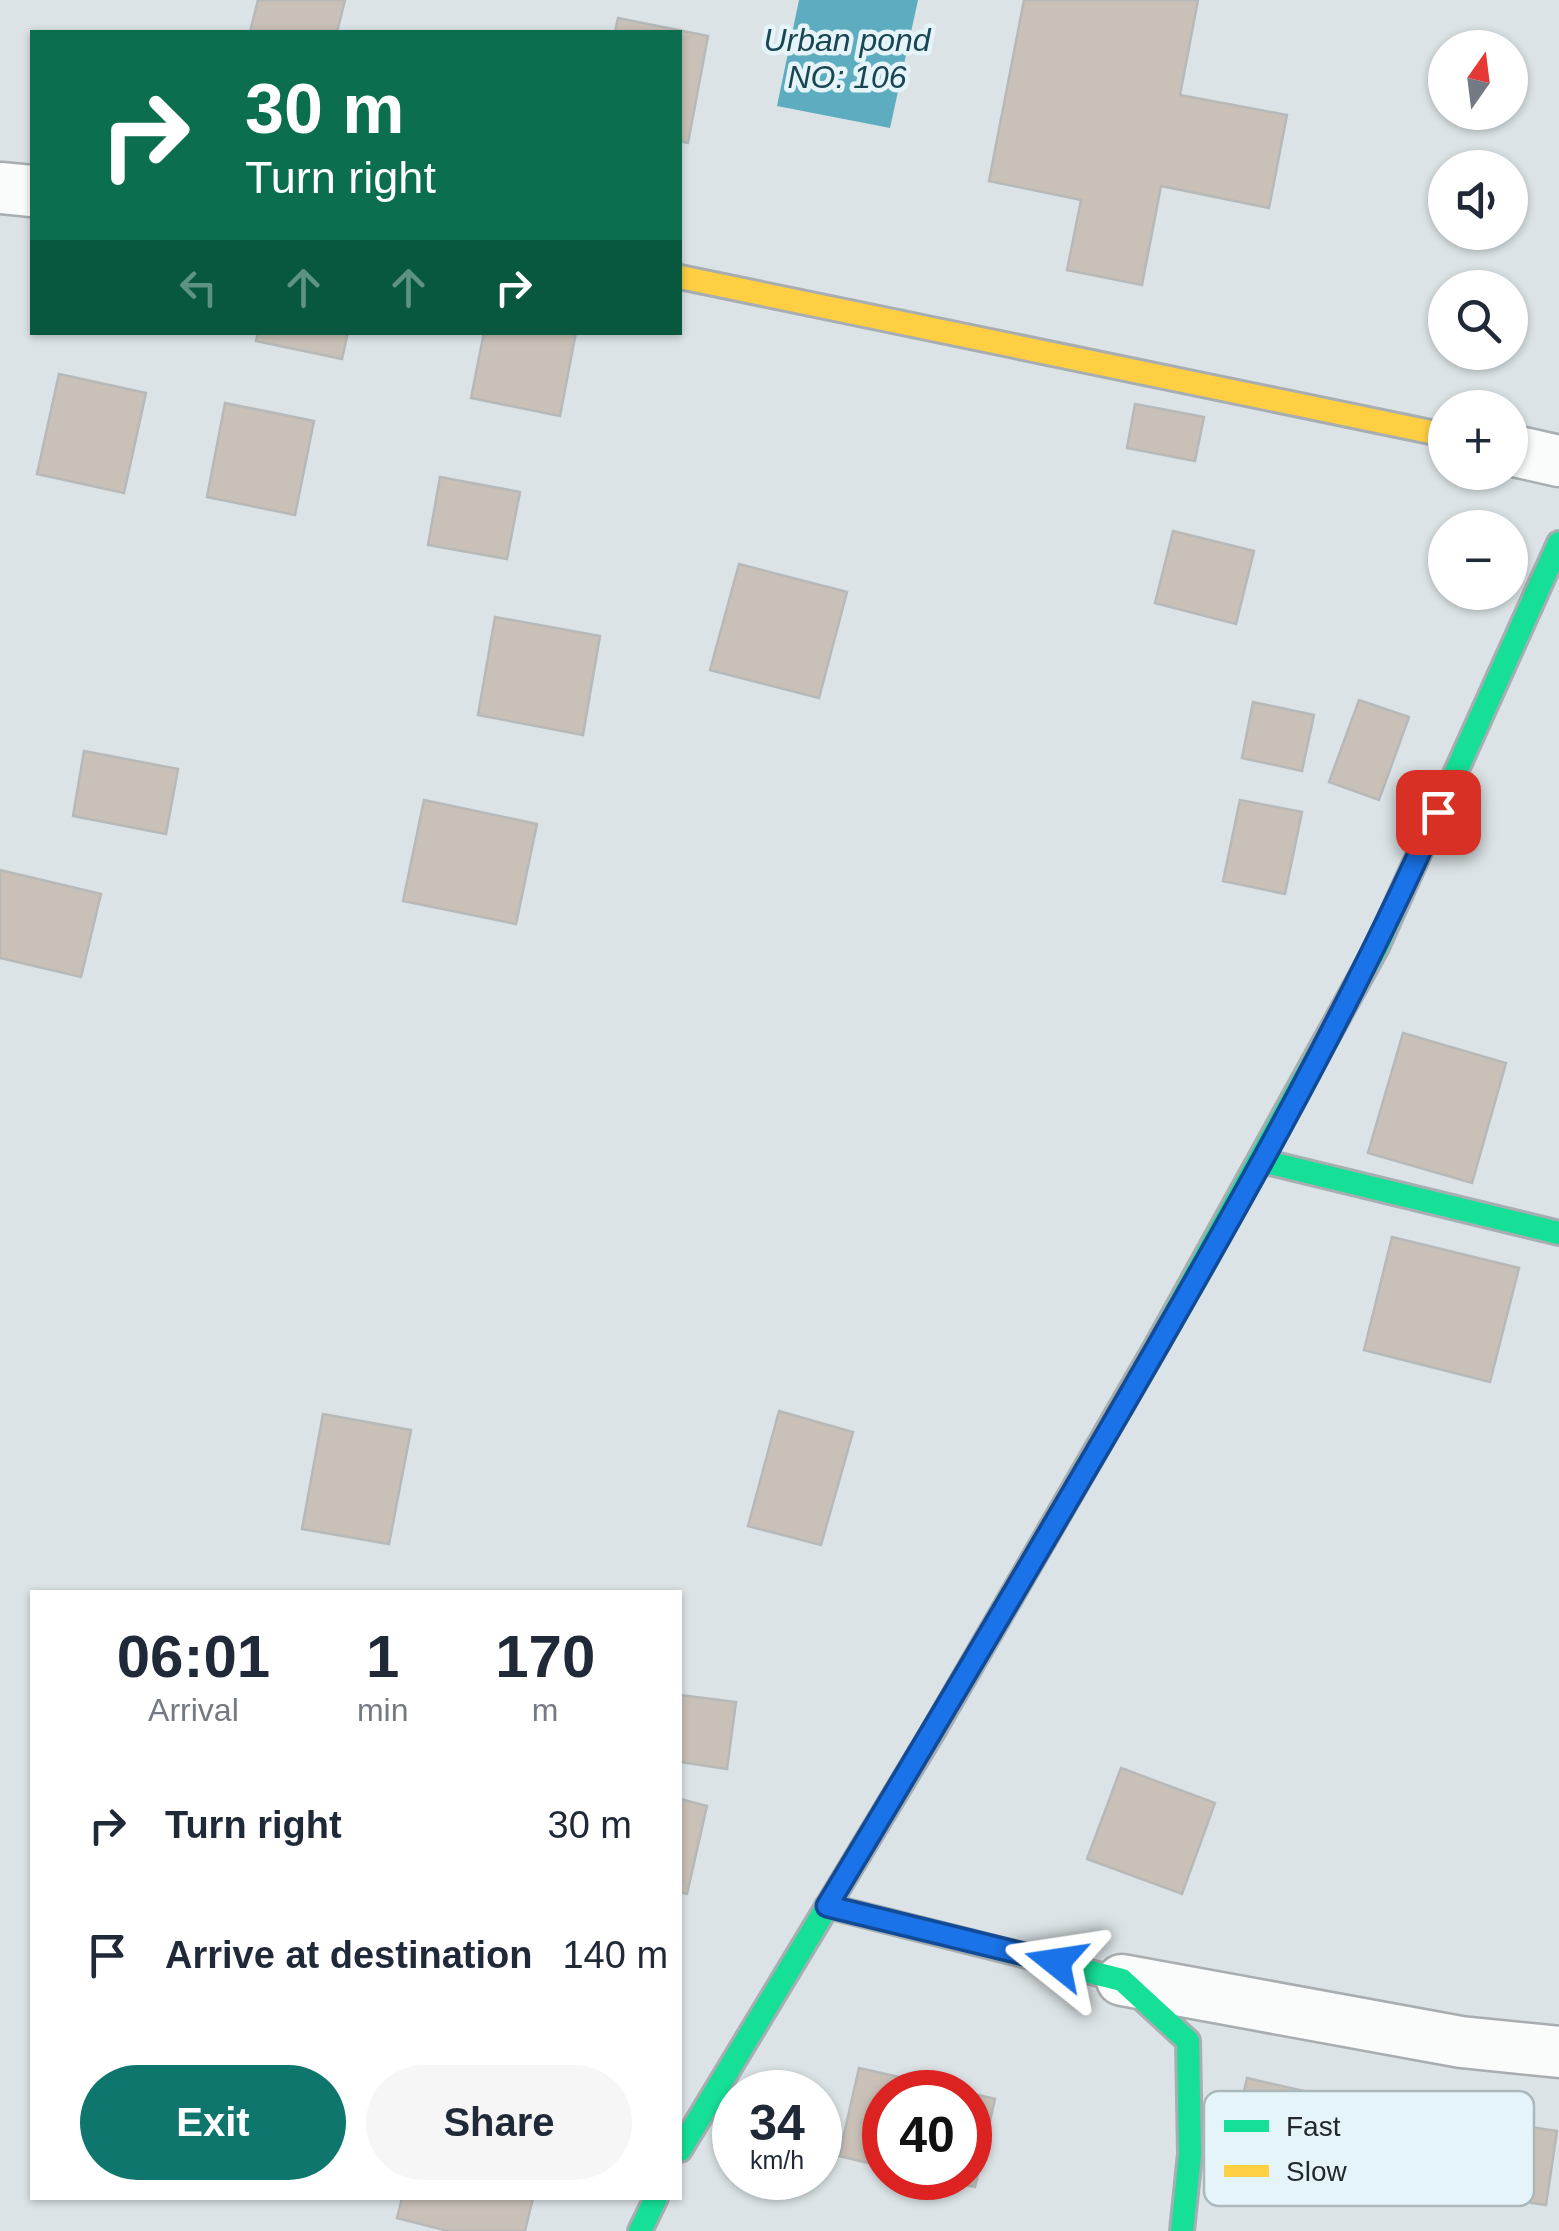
<!DOCTYPE html>
<meta charset="utf-8">
<style>
:root{--surface:#fff;--page:#f6f6f7;--text:#1f2937;--muted:#747a83;--accent:#0f766e}
body{margin:0;font-family:Arial,sans-serif;background:var(--page);color:var(--text);height:100vh;display:flex;flex-direction:column;font-size:38px;white-space:nowrap}
*{box-sizing:border-box;margin:0}
p{font-size:32px;color:var(--muted)}
.icon{flex:none;width:55px;height:55px;fill:none;stroke:currentColor;stroke-width:2;stroke-linecap:round;stroke-linejoin:round}
.map{position:relative;flex:1;overflow:hidden}
.side{position:absolute;left:30px;top:1590px;width:652px;height:610px;display:flex;flex-direction:column;background:var(--surface);border-radius:0px;box-shadow:0 2px 8px #0004}
.side>*{flex:none}
.hud{position:absolute;left:30px;top:30px;width:652px;height:305px;border-radius:0px;box-shadow:0 2px 8px #0004;background:#0b6e4f;color:#fff;overflow:hidden}
.needle{width:65px;rotate:14deg}
.buttons{position:absolute;left:1428px;top:30px;display:grid;gap:20px}
.buttons a{display:grid;place-items:center;width:100px;height:100px;border-radius:50%;background:var(--surface);box-shadow:0 2px 8px #0004;font-size:50px}
.speed{position:absolute;left:712px;top:2070px;display:flex;gap:20px;font-size:50px;font-weight:700;text-align:center}
.speed>*{display:grid;place-content:center;width:130px;height:130px;border-radius:50%;background:var(--surface);box-shadow:0 2px 8px #0004;line-height:1}
.speed small{font-size:25px;font-weight:400}
.speed .limit{border:15px solid #d22;background:#fff;color:#111}
.pin{position:absolute;display:grid;place-items:center;width:85px;height:85px;color:#fff;margin:-42px;border-radius:20px;box-shadow:0 5px 15px #0006}
.me{position:absolute;width:110px;margin:-55px;rotate:285deg;stroke-linejoin:round;filter:drop-shadow(0 0 8px #0008)}
.turn{display:flex;align-items:center;gap:35px;height:210px;padding:0 50px;font-size:45px}
.turn .icon{width:130px;height:130px;stroke-width:2.5}
.turn b{display:block;font-size:70px;line-height:85px}
.lanes{display:flex;align-items:center;height:95px;padding:0 50px;background:#0003;justify-content:center;gap:50px;direction:ltr}
.lanes .off{opacity:.35}
.eta{display:flex;justify-content:space-evenly;align-items:center;height:170px;text-align:center}
.eta b{font-size:60px;font-weight:800;line-height:70px}
.button{display:flex;gap:20px;margin-top:auto;padding:20px 50px}
.button a{flex:1;height:115px;border-radius:60px;background:var(--accent);color:#fff;font-size:40px;font-weight:800;line-height:115px;text-align:center}
.button a+a{background:var(--page);color:var(--text)}
ul{padding:0;list-style:none}
li{display:flex;align-items:center;gap:30px;height:130px;padding:0 50px}
li div{flex:1}
li b{display:block;font-size:38px}
li em{font-style:normal}
.map>svg:first-child{display:block}
.water{fill:#5dacbf}
.building{fill:#c9c1b7;stroke:#b7b9b9;stroke-width:2.5}
.lines{fill:none;stroke-linecap:round;stroke-linejoin:round}
.street-casing{stroke:#a7adb0;stroke-width:55}
.fast-casing{stroke:#a7adb0;stroke-width:28}
.slow-casing{stroke:#a7adb0;stroke-width:28}
.street{stroke:#fafbfb;stroke-width:50}
.fast{stroke:#16e098;stroke-width:22}
.slow{stroke:#ffcf43;stroke-width:22}
.route-casing{stroke:#114b97;stroke-width:25}
.route{stroke:#1a73e8;stroke-width:18}
.labels{text-anchor:middle;stroke-width:9;stroke-linejoin:round;paint-order:stroke}
.water-label{font-size:32px;font-style:italic;fill:#194652;stroke:#e4f4f9}
.key{fill:#e4f4f9;stroke:#aab7bb;stroke-width:2.5}
.key-label{font-size:28px;fill:#23292b}
</style>
<div class="map">
<svg width="1559" height="2231" viewBox="0 0 1559 2231">
<rect width="100%" height="100%" fill="#dbe3e6"/>
<path class="water" d="M799 0H918L890 128 777 106Z"/>
<path class="building" d="M258 0H345L337 32H250Z
M1024 0H1198L1180 95 1287 115 1269 208 1161 186 1142 285 1067 270 1081 200 989 181Z
M618 18 708 36 688 143 680 141V32H615Z
M258 332H348L342 359 256 341Z
M484 332H576L560 416 471 398Z
M59 374 146 393 124 493 37 474Z
M225 403 314 421 295 515 207 497Z
M1135 404 1204 417 1195 461 1127 448Z
M440 477 520 492 507 559 428 545Z
M1173 531 1254 551 1236 624 1155 603Z
M739 564 847 592 819 698 710 670Z
M495 617 600 636 583 735 478 715Z
M1359 700 1409 717 1379 800 1329 782Z
M1253 702 1314 715 1302 771 1242 758Z
M84 751 178 769 166 834 73 816Z
M424 800 537 824 516 924 403 901Z
M1240 800 1302 812 1285 894 1223 881Z
M0 870 101 894 81 977 0 958Z
M1403 1033 1506 1063 1472 1183 1368 1153Z
M1392 1237 1519 1268 1490 1382 1364 1350Z
M779 1411 853 1432 821 1545 748 1526Z
M323 1414 411 1430 389 1544 302 1529Z
M680 1695 736 1702 727 1769 680 1762Z
M1121 1768 1215 1803 1182 1894 1087 1859Z
M680 1799 707 1806 687 1894 680 1892Z
M859 2068 966 2092H885V2167L839 2156Z
M1247 2078 1317 2094 1294 2195 1224 2180Z
M970 2093 995 2099 975 2187 932 2178H970Z
M1449 2115 1557 2131 1546 2205 1439 2189Z
M402 2198H533L525 2231H448L397 2218Z"/>
<g class="lines">
<defs>
<path id="street" d="M0 188 32 191
M1510 450 1559 461
M1122 1980 1461 2042 1559 2052"/>
<path id="fast" d="M1262 1161 1559 1233
M1158 1343 1377 947 1559 543
M827 1906 1122 1980 1188 2041 1190 2154 1182 2231
M680 2150 934 1730
M640 2231 656 2198"/>
<path id="slow" d="M680 277 1445 435
M934 1730 1158 1343"/>
</defs>
<use href="#street" class="street-casing"/>
<use href="#fast" class="fast-casing"/>
<use href="#slow" class="slow-casing"/>
<use href="#street" class="street"/>
<use href="#fast" class="fast"/>
<use href="#slow" class="slow"/>
</g>
<g class="lines">
<defs>
<path id="route" d="M1056 1962 827 1906C922 1749 1015 1591 1108 1432 1226 1229 1342 1026 1438 812"/>
</defs>
<use href="#route" class="route-casing"/>
<use href="#route" class="route"/>
</g>
<g class="labels">
<g class="water-label">
<text x="847" y="51">Urban pond<tspan x="847" dy="37">NO: 106</tspan></text>
</g>
</g>
<rect x="1204" y="2091" width="330" height="115" rx="15" class="key"/>
<rect x="1224" y="2120" width="45" height="12" fill="#16e098"/>
<rect x="1224" y="2165" width="45" height="12" fill="#ffcf43"/>
<g class="key-label">
<text x="1286" y="2136">Fast</text>
<text x="1286" y="2181">Slow</text>
</g>
</svg>
<div class="buttons">
<a><svg class="needle" viewBox="-14 -14 28 28"><path d="M0-13l5 13h-10z" fill="#e53935"/><path d="M0 13l5-13h-10z" fill="#747a83"/></svg></a>
<a><svg class="icon" aria-label="sound" viewBox="0 0 24 24"><path d="M4 9h4l5-4v14l-5-4H4zM17 9q2 3 0 6"/></svg></a>
<a><svg class="icon" aria-label="search" viewBox="0 0 24 24"><circle cx="10" cy="10" r="6"/><path d="M15 15l6 6"/></svg></a>
<a>+</a>
<a>−</a>
</div>
<div class="speed"><div>34<small>km/h</small></div><div class="limit">40</div></div>
<div class="pin" style="left:1438px;top:812px;background:#d93025"><svg class="icon" aria-label="arrive" viewBox="0 0 24 24"><path d="M6 21V4h12l-3 4 3 4H6"/></svg></div>
<svg class="me" style="left:1056px;top:1962px" viewBox="-20 -20 40 40"><path d="M0-17L14 15 0 8-14 15z" fill="#1a73e8" stroke="#fff" stroke-width="4"/></svg>
<div class="hud">
<div class="turn"><svg class="icon" aria-label="right" viewBox="0 0 24 24"><path d="M7 20v-9h11M14 6l5 5-5 5"/></svg><div><b>30 m</b>Turn right</div></div>
<div class="lanes"><svg class="icon off" aria-label="left" viewBox="0 0 24 24"><path d="M17 20v-9H6M10 6l-5 5 5 5"/></svg><svg class="icon off" aria-label="ahead" viewBox="0 0 24 24"><path d="M12 20V5M6 11l6-6 6 6"/></svg><svg class="icon off" aria-label="ahead" viewBox="0 0 24 24"><path d="M12 20V5M6 11l6-6 6 6"/></svg><svg class="icon" aria-label="right" viewBox="0 0 24 24"><path d="M7 20v-9h11M14 6l5 5-5 5"/></svg></div>
</div>
<section class="side">
<div class="eta">
<div><b>06:01</b><p>Arrival</p></div>
<div><b>1</b><p>min</p></div>
<div><b>170</b><p>m</p></div>
</div>
<ul>
<li><svg class="icon" aria-label="right" viewBox="0 0 24 24"><path d="M7 20v-9h11M14 6l5 5-5 5"/></svg><div><b>Turn right</b></div><em>30 m</em></li>
<li><svg class="icon" aria-label="arrive" viewBox="0 0 24 24"><path d="M6 21V4h12l-3 4 3 4H6"/></svg><div><b>Arrive at destination</b></div><em>140 m</em></li>
</ul>
<div class="button"><a>Exit</a><a>Share</a></div>
</section>
</div>
